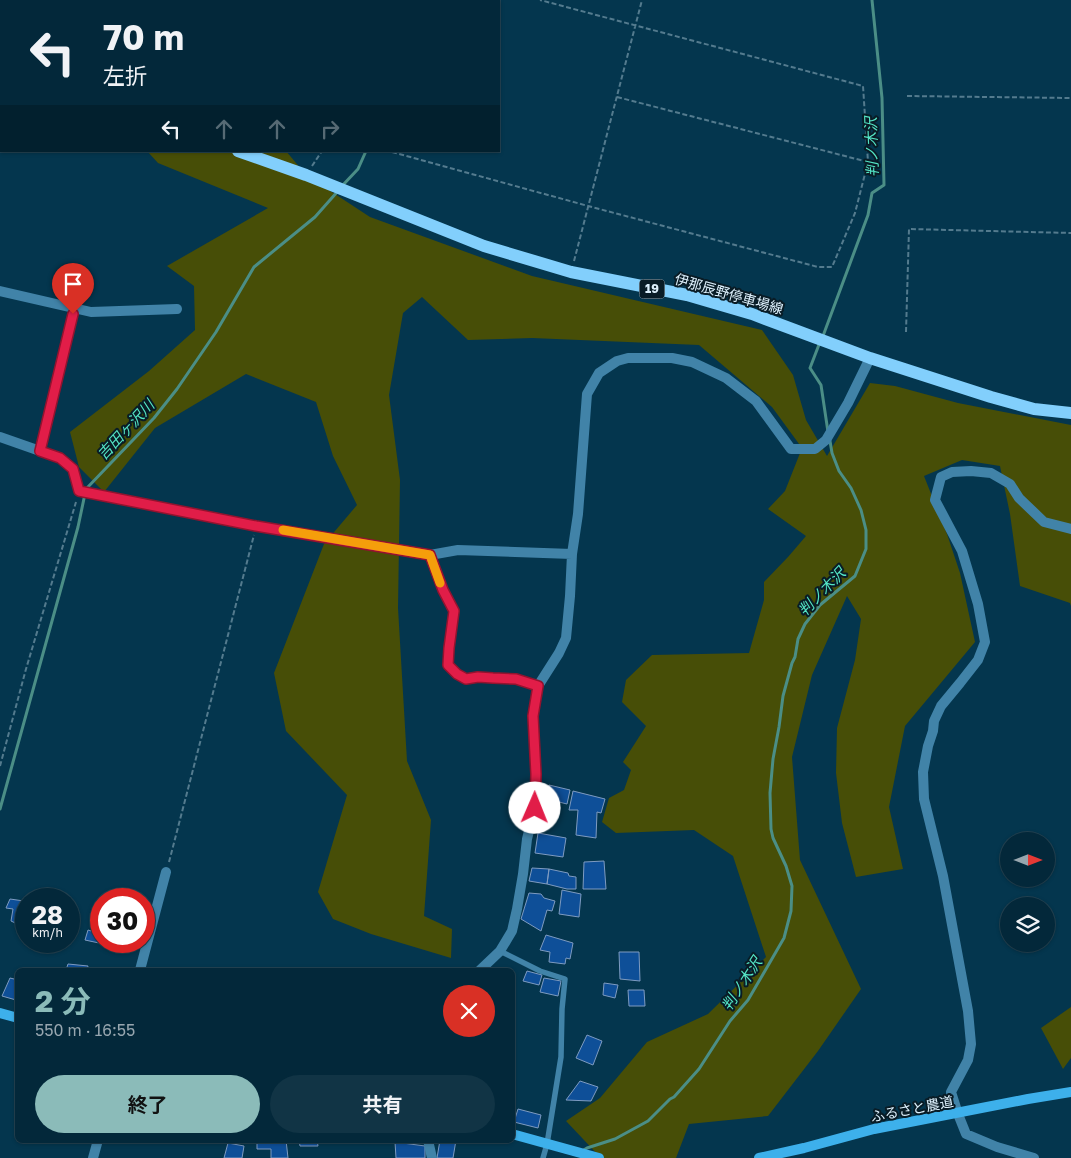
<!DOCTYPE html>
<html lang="ja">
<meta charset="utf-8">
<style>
:root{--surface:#03283a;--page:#113445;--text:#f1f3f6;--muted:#97a6af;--line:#244454;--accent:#8bbbb9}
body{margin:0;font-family:"Golos Text","Noto Sans JP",sans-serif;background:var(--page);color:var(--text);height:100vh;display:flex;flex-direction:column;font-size:19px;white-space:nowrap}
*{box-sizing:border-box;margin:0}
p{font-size:16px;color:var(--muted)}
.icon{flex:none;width:28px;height:28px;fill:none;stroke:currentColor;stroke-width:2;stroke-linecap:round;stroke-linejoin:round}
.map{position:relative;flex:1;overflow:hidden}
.sheet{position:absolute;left:15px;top:968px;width:500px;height:175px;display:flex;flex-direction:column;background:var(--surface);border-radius:8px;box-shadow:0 1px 4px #0004,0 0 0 1px var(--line)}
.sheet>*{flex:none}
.top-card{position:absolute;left:0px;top:0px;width:500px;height:152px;box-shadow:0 1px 4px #0004,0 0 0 1px var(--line);background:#03283a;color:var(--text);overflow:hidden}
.needle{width:32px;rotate:90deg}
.tools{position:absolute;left:1000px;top:832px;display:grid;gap:10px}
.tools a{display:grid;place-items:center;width:55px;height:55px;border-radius:50%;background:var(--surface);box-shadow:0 1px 4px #0004,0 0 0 1px var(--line);font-size:25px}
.speed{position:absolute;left:15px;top:888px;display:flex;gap:10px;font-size:25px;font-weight:700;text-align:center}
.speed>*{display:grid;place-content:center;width:65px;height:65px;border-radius:50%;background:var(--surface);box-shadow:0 1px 4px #0004,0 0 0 1px var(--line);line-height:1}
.speed small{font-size:12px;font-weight:400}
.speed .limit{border:8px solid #d22;background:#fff;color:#111}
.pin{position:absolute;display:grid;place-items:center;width:42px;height:42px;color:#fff;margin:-51px -21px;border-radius:50% 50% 50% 0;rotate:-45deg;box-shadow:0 0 5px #0007}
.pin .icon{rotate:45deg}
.me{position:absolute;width:55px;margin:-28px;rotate:1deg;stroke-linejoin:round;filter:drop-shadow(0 0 4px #0008)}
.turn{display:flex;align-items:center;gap:18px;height:105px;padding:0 20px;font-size:22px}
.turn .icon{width:65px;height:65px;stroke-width:2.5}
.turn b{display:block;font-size:35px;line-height:42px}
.lanes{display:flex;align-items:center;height:48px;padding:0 20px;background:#0003;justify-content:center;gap:25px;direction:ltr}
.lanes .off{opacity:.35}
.round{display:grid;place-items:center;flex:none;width:52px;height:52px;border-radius:26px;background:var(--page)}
.head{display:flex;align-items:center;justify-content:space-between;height:85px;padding:0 20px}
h1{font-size:30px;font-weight:700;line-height:38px;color:var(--accent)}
.cta{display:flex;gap:10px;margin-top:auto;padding:10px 20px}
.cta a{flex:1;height:58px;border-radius:30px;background:var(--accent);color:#111;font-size:20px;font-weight:700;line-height:58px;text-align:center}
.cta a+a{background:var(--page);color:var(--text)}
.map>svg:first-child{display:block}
.green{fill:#474e07}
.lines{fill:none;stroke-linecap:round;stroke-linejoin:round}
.stream{stroke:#4b8e86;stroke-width:3}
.building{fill:#0e4f98;stroke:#7e9bc1}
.path{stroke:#547b8e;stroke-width:2;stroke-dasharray:5 2.5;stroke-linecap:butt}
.lane{stroke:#4183a8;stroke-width:5.5}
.street{stroke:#4183a8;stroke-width:10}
.secondary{stroke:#3db0eb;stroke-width:10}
.primary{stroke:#82cffc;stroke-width:12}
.route-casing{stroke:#92132f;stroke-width:12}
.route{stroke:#e11d48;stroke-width:9}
.slow{stroke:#f59e0b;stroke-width:9}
.labels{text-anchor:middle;stroke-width:4;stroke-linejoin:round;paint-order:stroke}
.shield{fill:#091c26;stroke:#9db0bc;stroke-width:1}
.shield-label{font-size:12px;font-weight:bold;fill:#ddf0fc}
.street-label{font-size:14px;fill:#ddf0fc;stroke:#091c26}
.water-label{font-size:15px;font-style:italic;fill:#54e5c5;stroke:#091c26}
</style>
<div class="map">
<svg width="1071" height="1158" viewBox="0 0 1071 1158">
<rect width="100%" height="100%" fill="#04364e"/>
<path class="green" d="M147 151H286L306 175 370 217 532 276 762 330 793 375 806 420 827 456 870 383 895 386 958 403 1071 425V606L1070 603 1020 586 1010 514 1000 466 962 460 924 476 947 534 960 573 975 642 905 726 889 807 903 869 856 877 842 823 836 773 837 728 855 660 861 619 847 596 812 675 792 757 800 860 861 989 818 1051 768 1116 689 1124 676 1158H601L566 1121 600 1098 647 1042 708 1014 766 957 733 856 694 830 616 833 602 822 609 798 624 790 631 770 623 762 646 726 622 702 626 680 652 655 749 653 764 600V582L788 557 806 536 768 509 785 491 802 448 772 407 699 345 532 338 468 340 422 297 403 313 389 395 400 480 398 608 407 761 431 820 424 916 452 929 451 958 371 934 333 919 318 892 347 795 286 731 274 673 324 544 357 505 333 456 316 402 246 374 155 428 104 492 79 467 70 432 149 371 195 330 194 286 167 266 268 208 158 163Z
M1071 1007V1058L1063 1069 1041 1028Z"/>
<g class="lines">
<path class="stream" d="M385 0V1
M342 186 358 169 366 151
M823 336 868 215 872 193 884 185 882 98 872 0
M820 342 810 368 821 385 828 432
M0 809 78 527 86 489 154 418 177 389 216 332 254 267 315 217 338 191
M582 1151 587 1148 615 1139 648 1121 670 1099 674 1097 699 1069 730 1021 748 1000 784 938 791 911 792 886 786 866 773 838 771 829 770 793 773 759 779 727 783 696 792 663 795 657 798 639 805 624 820 605 855 576 866 549V530L861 510 851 488 839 471 832 453 830 441"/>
</g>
<path class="building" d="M549 785 570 790 567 804 547 799Z
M573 791 605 799 601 813 597 812 596 838 576 835 578 810H569Z
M538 833 566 838 563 857 535 853Z
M604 861 606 889H583L584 862Z
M532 868 549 869 547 884 529 881Z
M549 869 568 873 569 876 576 877V889H567L547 884Z
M562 890 581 894 579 917 559 914Z
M529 893 541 894 544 898 555 901 552 911 547 910 541 931 521 919Z
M10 899 24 901V905L26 906V928L11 921 13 909 6 908Z
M144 912 150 913 145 942 142 941H144Z
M88 930 101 934V941H114L113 946 85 940Z
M546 935 573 943 570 959 566 958 565 964 549 962 550 952 540 950Z
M619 952H639L640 981 620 979Z
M68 964 88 966 87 970H66Z
M527 971 542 975 539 985 523 981Z
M10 978 18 980V994L16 1000 2 996Z
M544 978 561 981 558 996 540 992Z
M604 983 618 985 615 998 603 995Z
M628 990H644L645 1006H629Z
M587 1035 602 1041 593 1065 576 1058Z
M580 1081 598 1087 591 1101 566 1100Z
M518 1109 541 1115 538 1128 514 1122Z
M257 1140H286L288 1158H271V1149H257Z
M299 1140H317L318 1146H300Z
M440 1140H456L453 1158H437Z
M395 1142 425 1146V1158H396Z
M228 1143 244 1146 242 1158H224Z"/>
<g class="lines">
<path class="path" d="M0 0 4 1
M374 0V1
M907 96 1071 98
M617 97 868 162
M392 152 588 206 818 267H832L855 213 868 162 863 86 540 0
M312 166 322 151
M574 261 642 0
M906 332 909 229 1071 233
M0 766 26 669 76 502
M169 862 254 535"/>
<path class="lane" d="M430 555 443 590 454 611 449 648 448 665 457 674 466 679 478 677 493 679H516L538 686
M500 951 540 971 565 979 562 1009 561 1057 547 1144 543 1158"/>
<path class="street" d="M0 291 91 312 177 309
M0 437 60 458 73 469 79 491 256 526 430 555 458 550 572 554
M40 451 73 314
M140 970 166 872
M480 970 500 951 512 931 517 909 523 874 527 839 535 807 536 773 533 716 538 686 559 653 566 638 570 596 572 554 578 514 587 394 599 373 617 361 628 358H672L692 362 726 378 756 401 791 449H815L826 440 848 403 870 358
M428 1140 432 1158
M93 1158 98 1140
M1034 1158 997 1147 966 1134 958 1114 951 1092 968 1060 971 1044 968 1011 943 876 924 799 923 772 928 746 933 731 934 721 941 706 960 683 978 660 985 642 978 604 962 551 935 500 941 477 952 472 971 471 991 473 1010 484 1019 498 1044 522 1071 529"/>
<path class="secondary" d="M0 1013 18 1018
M512 1134 599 1158
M759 1158 804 1148 874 1129 1028 1099 1071 1092"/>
<path class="primary" d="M0 125H1
M238 151 306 175 484 246 571 272 687 295 752 314 870 358 991 397 1034 409 1071 413"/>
</g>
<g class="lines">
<defs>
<path id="route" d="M73 314 40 451 60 458 73 469 79 491 256 526 430 555 443 590 454 611 449 648 448 665 457 674 466 679 478 677 493 678 516 679 538 686 533 716 536 774 535 808"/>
</defs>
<use href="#route" class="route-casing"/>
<use href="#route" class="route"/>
<path class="slow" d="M283 530 430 555 440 583"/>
</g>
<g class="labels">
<rect class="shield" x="639.5" y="279.5" width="25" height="19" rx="4"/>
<g class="shield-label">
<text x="652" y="293">19</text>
</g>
<g class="street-label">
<text transform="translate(729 294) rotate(16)" y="5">伊那辰野停車場線</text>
<text transform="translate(912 1109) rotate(-11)" y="5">ふるさと農道</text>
</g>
<g class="water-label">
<text transform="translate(872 147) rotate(-92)" y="5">判ノ木沢</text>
<text transform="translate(126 430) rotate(-47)" y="5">吉田ヶ沢川</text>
<text transform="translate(822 592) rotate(-46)" y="5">判ノ木沢</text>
<text transform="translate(742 984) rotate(-57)" y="5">判ノ木沢</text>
</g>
</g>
</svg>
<div class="tools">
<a><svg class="needle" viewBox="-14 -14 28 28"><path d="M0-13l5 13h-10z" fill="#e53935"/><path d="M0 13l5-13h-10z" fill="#97a6af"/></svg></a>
<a><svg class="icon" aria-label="layers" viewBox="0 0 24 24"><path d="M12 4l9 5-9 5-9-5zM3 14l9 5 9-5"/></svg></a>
</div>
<div class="speed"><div>28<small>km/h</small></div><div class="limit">30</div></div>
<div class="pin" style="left:73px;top:314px;background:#d93025"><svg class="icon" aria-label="arrive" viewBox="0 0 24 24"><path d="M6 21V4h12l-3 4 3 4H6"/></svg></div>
<svg class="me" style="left:535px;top:808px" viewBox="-20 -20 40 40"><circle r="19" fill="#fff"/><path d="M0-13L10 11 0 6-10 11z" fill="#e11d48"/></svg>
<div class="top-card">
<div class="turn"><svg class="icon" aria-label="left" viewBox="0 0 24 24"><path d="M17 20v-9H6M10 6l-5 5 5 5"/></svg><div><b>70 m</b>左折</div></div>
<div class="lanes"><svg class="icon" aria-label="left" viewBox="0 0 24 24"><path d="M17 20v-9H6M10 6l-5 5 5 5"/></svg><svg class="icon off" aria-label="ahead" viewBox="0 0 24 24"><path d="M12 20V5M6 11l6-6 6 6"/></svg><svg class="icon off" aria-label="ahead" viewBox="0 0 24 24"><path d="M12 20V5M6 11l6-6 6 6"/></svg><svg class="icon off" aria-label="right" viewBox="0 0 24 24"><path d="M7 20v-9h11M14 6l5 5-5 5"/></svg></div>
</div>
<section class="sheet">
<div class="head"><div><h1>2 分</h1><p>550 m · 16:55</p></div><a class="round" style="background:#d93025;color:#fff"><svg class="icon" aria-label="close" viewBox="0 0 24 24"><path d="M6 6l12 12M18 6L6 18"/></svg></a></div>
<div class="cta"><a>終了</a><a>共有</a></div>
</section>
</div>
